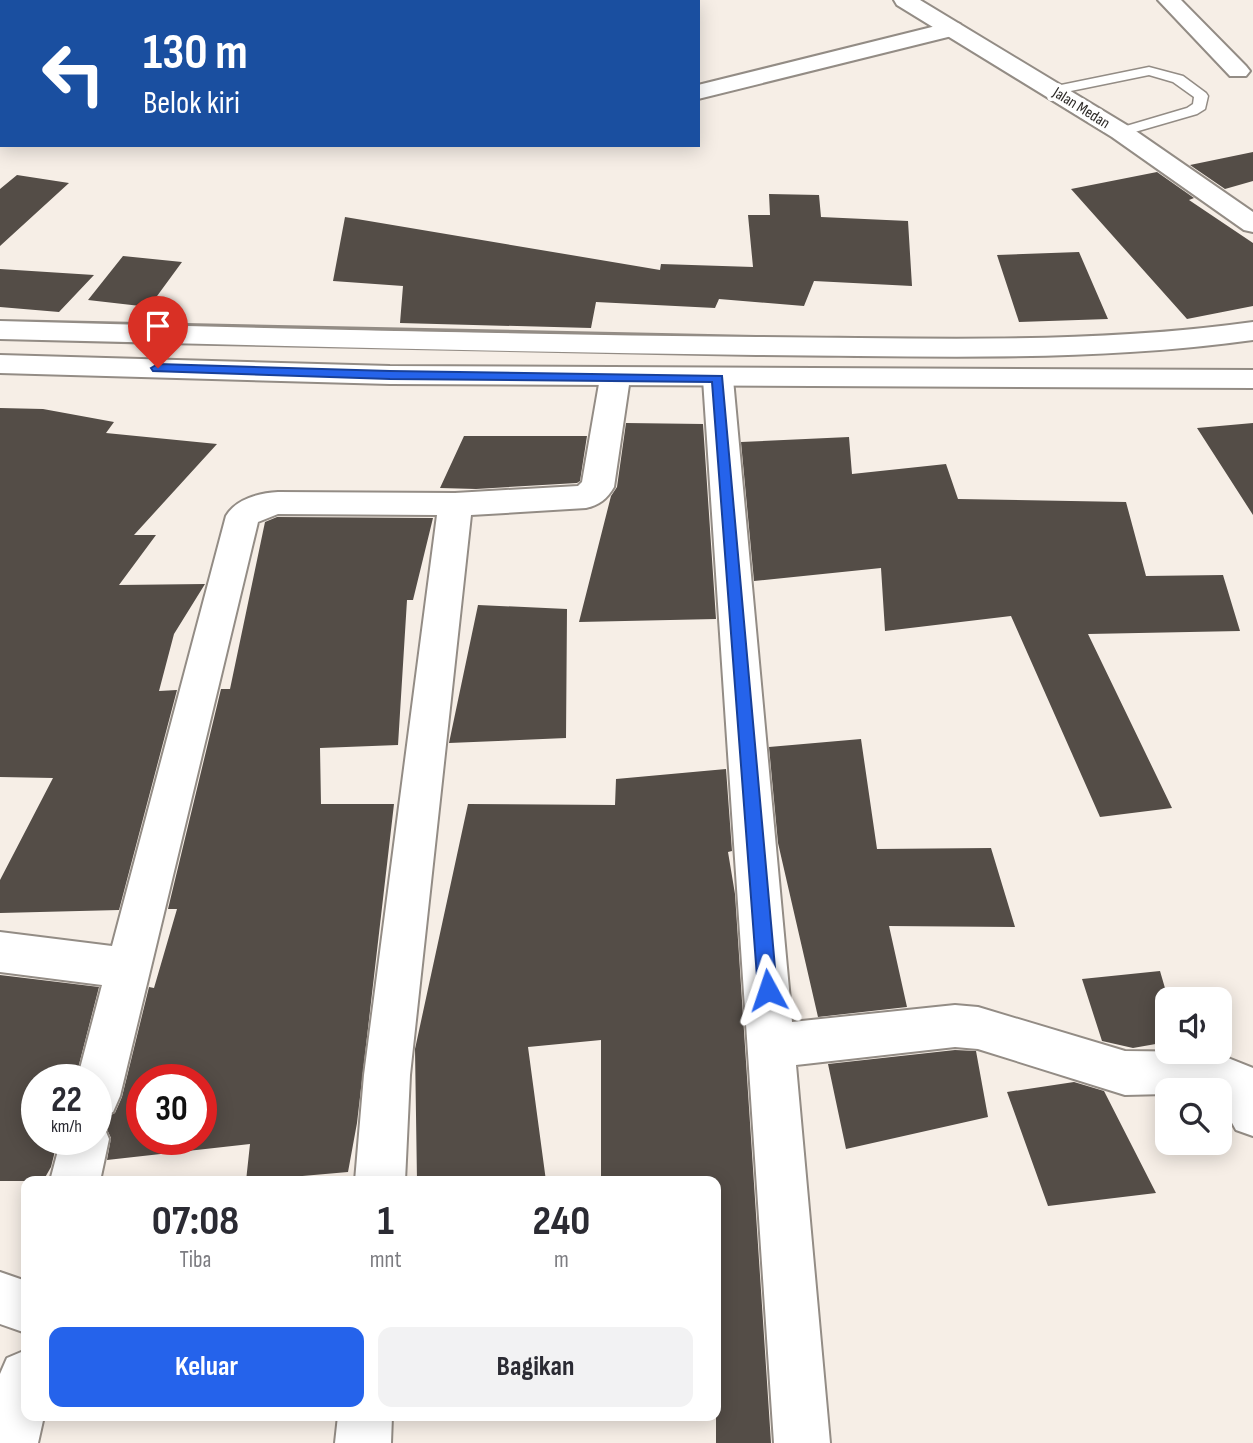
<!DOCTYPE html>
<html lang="id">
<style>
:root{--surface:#fff;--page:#f2f2f3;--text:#2b2b33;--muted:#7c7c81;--accent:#2563eb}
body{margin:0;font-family:"Sofia Sans Condensed",sans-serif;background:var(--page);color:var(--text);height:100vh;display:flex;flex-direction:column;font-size:26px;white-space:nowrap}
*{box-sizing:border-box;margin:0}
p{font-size:23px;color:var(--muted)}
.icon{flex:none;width:38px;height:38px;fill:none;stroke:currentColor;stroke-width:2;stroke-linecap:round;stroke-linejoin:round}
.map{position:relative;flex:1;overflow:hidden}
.side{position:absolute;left:21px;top:1176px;width:700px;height:245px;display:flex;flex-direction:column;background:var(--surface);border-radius:14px;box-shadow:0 4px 18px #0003}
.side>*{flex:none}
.guide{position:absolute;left:0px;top:0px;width:700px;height:147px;box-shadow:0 4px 18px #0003;background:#1a4fa0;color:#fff;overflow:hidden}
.controls{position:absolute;left:1155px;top:987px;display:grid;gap:14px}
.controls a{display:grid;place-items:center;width:77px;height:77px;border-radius:14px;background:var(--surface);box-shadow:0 4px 18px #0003;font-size:35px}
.speed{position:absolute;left:21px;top:1064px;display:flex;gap:14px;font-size:35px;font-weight:700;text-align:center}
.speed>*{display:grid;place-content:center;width:91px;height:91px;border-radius:50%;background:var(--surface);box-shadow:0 4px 18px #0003;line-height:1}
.speed small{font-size:18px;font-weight:400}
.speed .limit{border:10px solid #d22;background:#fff;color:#111}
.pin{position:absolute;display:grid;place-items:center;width:60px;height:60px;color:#fff;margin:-72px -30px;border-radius:50% 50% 50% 0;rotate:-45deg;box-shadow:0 0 7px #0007}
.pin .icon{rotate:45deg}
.me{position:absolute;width:77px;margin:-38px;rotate:355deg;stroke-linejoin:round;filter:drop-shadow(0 0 5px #0008)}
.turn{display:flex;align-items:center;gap:24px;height:147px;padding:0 28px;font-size:32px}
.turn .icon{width:91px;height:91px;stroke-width:2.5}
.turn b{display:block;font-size:49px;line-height:60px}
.eta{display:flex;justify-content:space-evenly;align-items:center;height:119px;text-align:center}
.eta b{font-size:42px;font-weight:700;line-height:49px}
.action{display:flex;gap:14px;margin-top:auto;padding:14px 28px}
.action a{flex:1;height:80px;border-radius:14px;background:var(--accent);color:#fff;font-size:28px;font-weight:700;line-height:80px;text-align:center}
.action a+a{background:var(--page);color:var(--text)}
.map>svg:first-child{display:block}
.building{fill:#544d47;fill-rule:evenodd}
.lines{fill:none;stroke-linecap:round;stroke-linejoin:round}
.service-casing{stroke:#938c85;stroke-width:3}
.minor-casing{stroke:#938c85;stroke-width:4}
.primary-casing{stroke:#938c85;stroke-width:4}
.trunk-casing{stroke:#938c85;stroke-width:4}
.service{fill:#fff;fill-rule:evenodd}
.minor{fill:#fff;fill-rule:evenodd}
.primary{fill:#fff;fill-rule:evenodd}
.trunk{fill:#fff;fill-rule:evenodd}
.route{fill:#2563eb;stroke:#184099;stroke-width:2}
.labels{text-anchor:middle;stroke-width:7;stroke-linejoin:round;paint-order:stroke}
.far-street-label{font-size:16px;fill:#2d2a27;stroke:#fff}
</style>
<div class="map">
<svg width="1253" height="1443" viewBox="0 0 1253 1443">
<rect width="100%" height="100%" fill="#f6eee6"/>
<path class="building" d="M1253 152V181L1225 189 1190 165Z
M1157 172 1194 198 1189 200 1253 243V306L1187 319 1071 189Z
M17 175 69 183 0 246V189Z
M769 194 819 195 821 217 908 221 912 286 814 281 804 306 719 299 715 308 596 302 591 328 400 323 403 286 333 281 345 217 660 270 661 264 753 267 748 215H770Z
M1079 252 1108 319 1019 322 997 255Z
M123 256 182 262 149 307 88 300Z
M0 269 94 275 59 312 0 307Z
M0 408 43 409 114 422 106 433 217 444 134 535H156L119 585 205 584 174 634 159 691 177 690 119 910 0 913V880L53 778 0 777Z
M626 423 703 424 716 619 579 622 611 496 617 487Z
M1253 423V515L1197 428Z
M464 436H587L580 481 577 483 476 489 440 488Z
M849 437 852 474 946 464 958 499 1126 502 1146 576 1223 575 1240 631 1088 634 1172 808 1100 817 1011 616 885 631 881 568 754 581 741 442Z
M277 517 433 518 413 600H407L398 745 320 748 321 804H394L357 1123 348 1172 246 1181 250 1144 107 1160 111 1138 102 1119 115 1113 122 1097 149 987 154 988 177 909H168L221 689H230L265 522ZM142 1080H201V1139H142Z
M478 605 567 609 566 738 449 743Z
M861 739 877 849 991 848 1015 927 889 926 907 1007 818 1017 778 843 769 747Z
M726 769 732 851 728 852 735 894 771 1443H716V1181H601V1040L528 1047 546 1181H417L415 1049 468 804 615 805 616 779Z
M1160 971 1167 995V1042L1133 1048 1102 1041 1082 979Z
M0 975 99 987 75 1080H37V1139H58L51 1167 43 1181H0Z
M955 1050 976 1051 988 1117 846 1149 828 1064Z
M1074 1082 1104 1091 1156 1193 1048 1206 1007 1092Z"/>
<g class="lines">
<defs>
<path id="service" d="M1149 67 1183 76 1206 93 1208 96 1205 109 1197 114 1121 136 1116 135 1114 132 1116 129 1187 108 1193 104 1194 97 1173 82 1149 75 1056 94 1049 90 1056 86Z"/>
<path id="minor" d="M380 0H402L404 2H382Z
M1158 0H1181L1246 66 1250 71 1246 76H1230Z
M952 22 960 24 963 29 960 34 698 99V85Z
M615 369 626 371 630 378 614 487C607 499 599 505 586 508L471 515 410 1075 405 1181H355L364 1075 437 515 278 514 258 522 120 1096 113 1112 96 1119V1080H77L102 985 0 972V932L112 946 226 516C236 499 259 493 278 492L455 493 578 486 582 482 600 378 604 371Z
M718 370 729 372 733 379 792 1022 955 1005 978 1007 1125 1051 1213 1052 1253 1068V1136L1236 1130 1220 1101V1090H1167V1094L1125 1095 978 1049 955 1047 796 1065 830 1443H774L703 379 707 372Z
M96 1120 102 1122 109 1139 100 1181H50L61 1139H96Z
M0 1272 26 1281V1333L0 1324Z
M26 1350V1416H44L38 1443H0V1374L7 1358Z
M338 1416H392L391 1443H335Z"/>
<path id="primary" d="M894 0H920L1130 127 1253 212V232L1244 230 1112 137 897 5Z"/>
<path id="trunk" d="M0 321C252 328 504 334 756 337 922 338 1088 345 1253 322V340C1088 363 922 356 756 355 504 352 252 345 0 339Z
M0 355 390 366 1253 370V388L390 384 0 373Z"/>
</defs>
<use href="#service" class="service-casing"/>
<use href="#minor" class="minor-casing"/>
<use href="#primary" class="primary-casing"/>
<use href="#trunk" class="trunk-casing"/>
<use href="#service" class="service"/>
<use href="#minor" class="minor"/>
<use href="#primary" class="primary"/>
<use href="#trunk" class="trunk"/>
</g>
<path class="route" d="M158 364 390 371 722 376 777 990 774 996 768 999 761 996 758 990 712 382 390 379 153 371 151 368Z"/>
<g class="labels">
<g class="far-street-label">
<text transform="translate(1082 107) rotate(32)" y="6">Jalan Medan</text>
</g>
</g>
</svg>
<div class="controls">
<a><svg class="icon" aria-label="sound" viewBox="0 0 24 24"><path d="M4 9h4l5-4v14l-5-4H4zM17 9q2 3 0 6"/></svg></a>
<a><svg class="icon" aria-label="search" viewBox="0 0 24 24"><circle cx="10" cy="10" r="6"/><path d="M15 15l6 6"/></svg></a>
</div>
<div class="speed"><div>22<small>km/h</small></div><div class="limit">30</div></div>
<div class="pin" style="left:158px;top:368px;background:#d93025"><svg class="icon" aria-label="arrive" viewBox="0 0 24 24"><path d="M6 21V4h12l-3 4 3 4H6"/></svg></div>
<svg class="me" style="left:768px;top:990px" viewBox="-20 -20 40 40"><path d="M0-17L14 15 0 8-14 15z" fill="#2563eb" stroke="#fff" stroke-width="4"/></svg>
<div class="guide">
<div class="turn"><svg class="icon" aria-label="left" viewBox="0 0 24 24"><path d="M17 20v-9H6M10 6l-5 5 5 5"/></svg><div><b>130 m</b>Belok kiri</div></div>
</div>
<section class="side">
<div class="eta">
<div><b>07:08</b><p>Tiba</p></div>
<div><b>1</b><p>mnt</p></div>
<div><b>240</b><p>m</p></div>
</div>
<div class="action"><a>Keluar</a><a>Bagikan</a></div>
</section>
</div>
